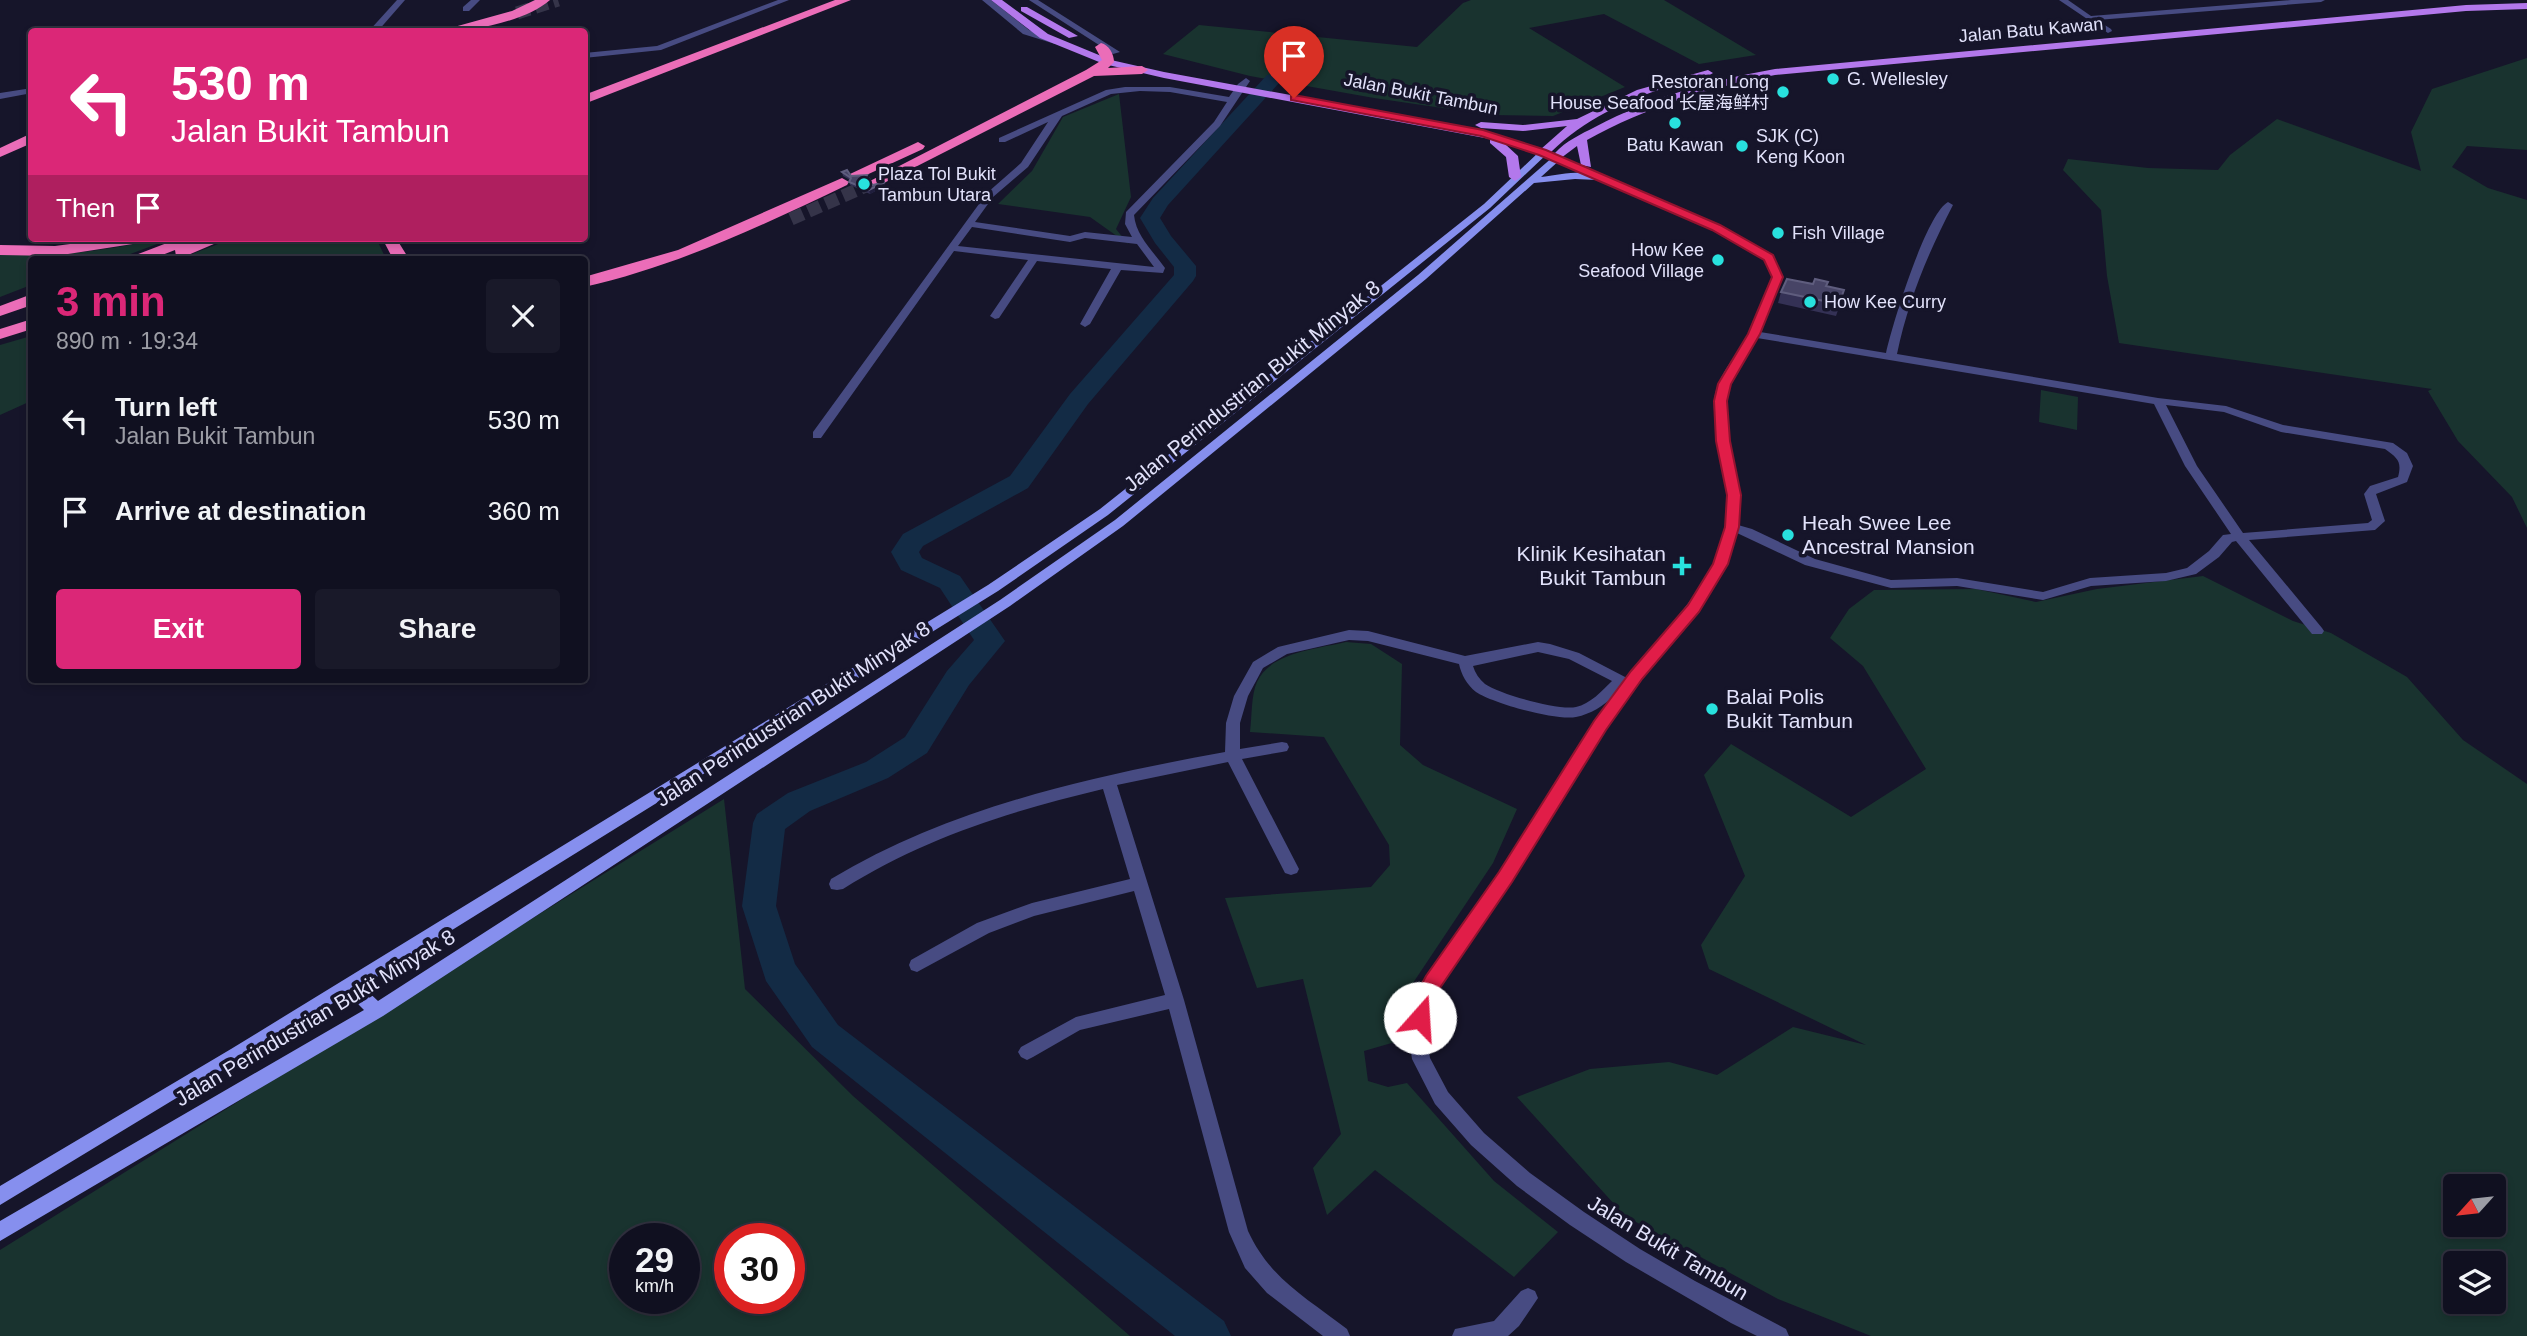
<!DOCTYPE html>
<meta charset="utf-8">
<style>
:root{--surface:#101020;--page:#191929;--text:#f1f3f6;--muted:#9c9da5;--line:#30303e;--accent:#db2777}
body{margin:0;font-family:Arial,"Noto Sans SC",sans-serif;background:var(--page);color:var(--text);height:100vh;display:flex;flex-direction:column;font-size:26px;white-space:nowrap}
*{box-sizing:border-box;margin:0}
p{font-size:23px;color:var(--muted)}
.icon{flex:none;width:38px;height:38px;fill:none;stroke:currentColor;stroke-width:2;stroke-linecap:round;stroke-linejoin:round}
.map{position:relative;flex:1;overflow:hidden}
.side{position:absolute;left:28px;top:256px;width:560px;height:427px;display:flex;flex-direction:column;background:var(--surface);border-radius:7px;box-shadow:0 4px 10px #0003,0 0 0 2px var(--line)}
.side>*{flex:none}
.banner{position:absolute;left:28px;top:28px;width:560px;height:214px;border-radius:7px;box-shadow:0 4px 10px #0003,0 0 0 2px var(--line);background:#db2777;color:#fff;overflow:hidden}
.needle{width:46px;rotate:243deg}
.buttons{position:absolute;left:2443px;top:1174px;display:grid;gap:14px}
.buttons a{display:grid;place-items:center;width:63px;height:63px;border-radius:7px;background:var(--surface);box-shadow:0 4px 10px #0003,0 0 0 2px var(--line);font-size:35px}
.speed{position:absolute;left:609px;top:1223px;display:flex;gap:14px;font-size:35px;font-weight:700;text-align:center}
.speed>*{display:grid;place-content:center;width:91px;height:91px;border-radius:50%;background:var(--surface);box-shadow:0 4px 10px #0003,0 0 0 2px var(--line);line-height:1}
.speed small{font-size:18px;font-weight:400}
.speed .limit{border:10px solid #d22;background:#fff;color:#111}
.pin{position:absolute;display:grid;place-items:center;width:60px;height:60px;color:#fff;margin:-72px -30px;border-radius:50% 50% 50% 0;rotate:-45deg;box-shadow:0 0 7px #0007}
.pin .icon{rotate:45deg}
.me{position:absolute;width:77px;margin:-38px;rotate:19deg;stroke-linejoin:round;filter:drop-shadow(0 0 5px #0008)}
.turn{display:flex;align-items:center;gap:24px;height:147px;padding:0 28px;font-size:32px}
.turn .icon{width:91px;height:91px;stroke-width:2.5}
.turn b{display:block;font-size:49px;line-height:60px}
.then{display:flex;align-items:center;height:66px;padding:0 28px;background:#0003;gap:14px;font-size:26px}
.round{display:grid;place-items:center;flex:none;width:74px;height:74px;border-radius:7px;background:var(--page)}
.summary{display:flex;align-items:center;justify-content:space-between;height:119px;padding:0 28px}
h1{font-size:42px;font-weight:600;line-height:52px;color:var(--accent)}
.button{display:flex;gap:14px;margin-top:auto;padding:14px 28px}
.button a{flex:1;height:80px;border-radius:7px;background:var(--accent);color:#fff;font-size:28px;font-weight:600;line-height:80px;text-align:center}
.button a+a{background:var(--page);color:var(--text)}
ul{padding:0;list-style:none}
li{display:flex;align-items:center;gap:21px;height:91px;padding:0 28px}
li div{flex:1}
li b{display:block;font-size:26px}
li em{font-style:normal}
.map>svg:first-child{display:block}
.green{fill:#19332f;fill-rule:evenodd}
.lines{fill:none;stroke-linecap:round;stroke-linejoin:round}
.river{fill:#132b45;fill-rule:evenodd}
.highway-tunnel{stroke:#353449;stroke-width:13;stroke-dasharray:13 6;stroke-linecap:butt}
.street{fill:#474b82;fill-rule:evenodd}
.secondary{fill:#868fee;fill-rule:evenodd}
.primary{fill:#b378ec;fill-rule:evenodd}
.highway{fill:#eb6db8;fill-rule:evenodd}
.wall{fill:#343155}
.shaded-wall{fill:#201e3c}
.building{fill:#474466;stroke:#5f5d7e;stroke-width:2}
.route{fill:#e11d48;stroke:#92132f;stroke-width:2}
.poi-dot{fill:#28e1de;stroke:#16152a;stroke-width:2.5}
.labels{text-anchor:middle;stroke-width:7;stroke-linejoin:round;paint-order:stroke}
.far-street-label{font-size:18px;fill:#e2e2fb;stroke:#16152a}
.far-poi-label{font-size:18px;fill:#e2e2fb;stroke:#16152a;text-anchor:start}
.street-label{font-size:21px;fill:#e2e2fb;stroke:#16152a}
.poi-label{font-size:21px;fill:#e2e2fb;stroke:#16152a;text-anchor:start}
</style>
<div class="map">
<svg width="2527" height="1336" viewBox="0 0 2527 1336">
<rect width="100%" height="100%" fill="#16152a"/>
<path class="green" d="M1471 0H1664L1756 55 1699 64 1604 14 1529 28 1625 87 1553 116 1490 115 1374 98 1250 76 1163 54 1199 25 1417 47 1463 3Z
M2527 58V150L2467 146 2452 167 2488 188 2527 200V528L2512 497 2458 441 2428 391 2432 389 2119 343 2107 276 2101 210 2063 170 2068 159 2148 168 2218 170 2230 155 2277 119 2421 171 2411 132 2432 89Z
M1119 94 1131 197 1116 229 1128 244 1090 217 998 204 1032 171 1063 117Z
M160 238H173L117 259H32L31 285 0 297V252C54 258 107 251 160 238Z
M234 238H376L386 259H179Z
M31 336V401L0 415V345Z
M2041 390 2078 397 2077 430 2039 422Z
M2203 576 2293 621 2331 633 2407 677 2463 740 2527 784V1336H1871L1778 1299 1625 1216 1517 1097 1590 1069 1669 1062 1717 1075 1793 1027 1866 1045 1709 969 1701 945 1745 876 1704 775 1731 744 1851 817 1926 769 1863 666 1830 638 1849 609 1874 590 1976 589 2036 602 2097 589ZM2455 1186H2494V1225H2455ZM2455 1264H2494V1302H2455Z
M1346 642 1371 644 1402 664 1400 745 1423 765 1517 809 1493 863 1409 989 1398 1014 1395 1042 1364 1051 1368 1081 1388 1087 1407 1083 1494 1181 1558 1232 1514 1277 1375 1170 1327 1215 1313 1168 1341 1134 1303 979 1257 988 1225 898 1371 887 1390 865 1389 845 1324 737 1250 732C1252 717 1251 695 1257 682 1270 652 1318 649 1346 642Z
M724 799 745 989 853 1096 1130 1336H0V1250ZM625 1239H684V1298H625ZM730 1239H789V1298H730Z"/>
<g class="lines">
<path class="river" d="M1273 74 1279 75 1282 79 1279 83 1168 205 1160 218 1171 236 1196 266V276L1193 281 1088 404 1028 488 923 546 919 552 922 558 960 576 1005 641 969 685 927 753 888 778 810 811 785 829 776 906 795 964 838 1025 1224 1321 1231 1336H1175L812 1047 766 981 742 906 753 823 757 814 788 793 866 762 905 737 947 671 974 640 940 588 901 570 891 552 903 534 1010 476 1070 394 1174 275V267L1155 243 1140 218 1153 198 1267 75Z"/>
<path class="highway-tunnel" d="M517 13 558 0
M791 219 875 182"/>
<path class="street" d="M397 0H405L377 32H368Z
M471 0H480L469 11H463V7Z
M778 0H789L661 50 584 58V53L657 46Z
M982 0H991L1029 30 1059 42 1055 44 1023 34Z
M1029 0H1038L1120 52 1113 54Z
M2059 0H2068L2091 16 2291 0H2325L2321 2 2097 20 2111 29 2112 31 2108 33Z
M1246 78 1250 81 1220 126 1134 215C1136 236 1153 251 1165 268L1163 273 1121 270 1090 324 1085 327 1080 324 1111 269 1037 261 999 318 995 319 990 316 1028 260 954 251 821 438H813V432L987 193 1021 163 1048 122 1005 142H999V138L1106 90 1125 87H1170L1229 97 1238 84ZM1140 91 1170 92 1227 102 1214 122 1126 212 1125 224 1132 237 1085 232 1070 236 975 222 993 197 1028 167 1062 116 1111 94ZM972 227 1070 242 1085 238 1137 244 1154 267 958 246Z
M32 88V93L0 99V93Z
M1554 156H1560L1719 226 1773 256 1783 277 1760 332 1886 353C1892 325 1926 214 1948 202L1953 205C1928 253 1908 301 1897 354L2158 398 2226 406 2283 425 2393 443 2407 453 2413 466 2407 482 2376 494 2385 521 2375 530 2249 540 2322 628 2324 631 2322 634H2312L2236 541 2232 542 2219 557 2196 574 2166 581 2091 586 2043 600 1957 586 1891 588 1805 565 1737 533 1727 564 1699 611 1642 678 1605 729 1511 881 1439 987 1430 1010 1427 1040 1430 1058 1448 1092 1484 1133 1530 1173 1584 1212 1640 1249 1695 1281 1786 1329 1789 1336H1757L1731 1323 1626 1262 1570 1225 1517 1186 1471 1145 1435 1104 1412 1059 1409 1040 1411 1020 1427 977 1499 873 1595 721 1614 696C1603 706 1591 714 1576 717 1556 721 1492 703 1476 692 1467 685 1461 674 1459 664L1368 641 1349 640 1287 654 1263 668 1248 696 1240 723V749L1282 742 1287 743 1289 747 1287 751 1282 752 1242 759 1299 869 1297 873 1291 875 1285 873 1228 762 1117 785 1184 1000 1248 1231C1270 1279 1307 1298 1347 1329L1350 1336H1323L1267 1293 1245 1268 1229 1232 1169 1009 1080 1030 1033 1057 1027 1060 1021 1057 1018 1052 1021 1047 1076 1017 1165 995 1134 891 1034 916 989 933 917 972 911 970 909 965 911 960 977 923 1032 903 1130 879 1103 789C1011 811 924 838 843 889L837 890 831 889 829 884 831 879C951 807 1089 777 1225 752L1226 723 1234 696 1253 662 1278 647 1349 630 1368 631 1465 656 1538 642 1550 644 1579 653 1627 678C1669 621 1731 574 1728 496 1727 464 1712 434 1714 401 1716 377 1736 356 1748 336 1758 317 1765 296 1773 277L1765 260 1713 230 1554 160ZM1757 338 2154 404 2185 466 2231 534 2223 535 2209 551 2187 568 2166 573 2090 578 2043 592 1957 578 1891 580 1815 559 1752 529 1738 525 1740 495 1729 441 1726 401 1730 384ZM2166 405 2224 412 2281 432 2385 449C2398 458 2402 462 2398 477L2370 486 2364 494 2372 520 2368 523 2243 533 2197 466ZM1538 652 1569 659 1612 681C1602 691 1590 704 1576 707 1559 711 1499 694 1485 684 1479 679 1475 673 1473 666Z
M1528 1288 1535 1291 1538 1298 1519 1326 1508 1336H1452L1455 1329 1494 1321 1521 1291Z"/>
<path class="secondary" d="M1540 151 1548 153 1490 208 1108 515 998 591 362 986 378 1001 1000 600 1115 520 1418 275 1554 156 1562 158 1541 177C1559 175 1587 168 1603 177L1598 180 1575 179 1534 183 1426 279 1123 526 1010 606 383 1016 0 1241V1221L364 1010 348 994 0 1205V1186L231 1049 988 585 1100 509 1484 204Z"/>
<path class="primary" d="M991 0H1002L1048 34 1111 60 1164 72 1483 130 1541 149 1567 126 1523 131 1481 128 1475 125 1481 122 1523 125 1577 119 1637 90 1708 70 1713 73C1702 81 1682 83 1667 87 1624 101 1584 120 1551 152L1555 153C1566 141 1581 134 1595 127 1652 97 1712 80 1775 69L2466 5 2527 3V9L2466 11 1775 75C1708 88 1647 107 1587 140L1591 167 1581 165 1577 146 1557 161 1505 144 1518 156 1521 177 1515 181 1509 177 1506 157 1490 143V139L1164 78 1104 64 1040 38Z
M1021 7H1027L1078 36 1069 38 1021 11Z"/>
<path class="highway" d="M535 0H550C525 22 469 32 436 32L512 11Z
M835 0H851L584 104V95Z
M1101 43C1109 45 1114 54 1114 62L1108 68 1142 66 1148 70 1142 74 1094 76 880 185 875 186 868 182 1086 70 1102 60 1095 47Z
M32 133V143L0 157V148Z
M918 142 925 146 923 149 862 177H852L850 174Z
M842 178 849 182 847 185C761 226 677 266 584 287V277L678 250Z
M115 238H153L146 242 55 256 0 255V245L55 246Z
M180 238H201L199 241 207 238H228L181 258 176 256 175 250 152 259H130L133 256Z
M382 238H396L409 259H393Z
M32 294V305L0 316V306Z
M32 319V329L0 339V329Z"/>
</g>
<path class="wall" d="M842 172 851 176 868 179 867 181 873 185 885 182V186L870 194 850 185V180L843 176Z
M1813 284 1827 286 1841 301 1836 316 1778 303 1781 292Z"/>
<path class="shaded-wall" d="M885 182V186L870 194 869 190Z"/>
<path class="building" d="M847 170 851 176 867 175 865 179 873 185 885 182 869 190 849 182 851 178 842 172Z
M1787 279 1813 284 1815 279 1828 282 1826 286 1844 290 1839 304 1781 292Z"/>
<path class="route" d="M1294 95 1483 130 1546 150 1720 225 1773 255 1783 277 1760 334 1731 384 1727 401 1730 441 1741 495 1739 527 1728 564 1699 612 1642 679 1606 730 1512 882 1440 988 1427 1024 1420 1027 1413 1024 1410 1018 1413 1000 1426 976 1499 872 1594 721 1631 671 1688 605 1713 564 1725 527 1727 495 1716 441 1714 401 1718 384 1748 334 1772 277 1764 260 1712 230 1539 155 1481 136 1291 100V96Z"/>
<g class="poi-dot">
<circle cx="1833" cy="79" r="7"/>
<circle cx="1783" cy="92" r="7"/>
<circle cx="1675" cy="123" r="7"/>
<circle cx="1742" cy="146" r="7"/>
<circle cx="864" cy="184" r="7"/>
<circle cx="1778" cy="233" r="7"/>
<circle cx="1718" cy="260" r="7"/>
<circle cx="1810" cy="302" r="7"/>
<circle cx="1788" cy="535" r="7"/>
<path d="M1678.5 555.5h7v7h7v7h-7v7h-7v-7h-7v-7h7z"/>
<circle cx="1712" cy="709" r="7"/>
</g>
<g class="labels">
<g class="far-street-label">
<text transform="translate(2031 30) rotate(-5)" y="6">Jalan Batu Kawan</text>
<text transform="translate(1421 94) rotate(11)" y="6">Jalan Bukit Tambun</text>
</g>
<g class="far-poi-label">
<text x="1847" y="85">G. Wellesley</text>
<text x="1769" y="88" text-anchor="end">Restoran Long<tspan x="1769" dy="21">House Seafood 长屋海鲜村</tspan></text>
<text x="1756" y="142">SJK (C)<tspan x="1756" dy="21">Keng Koon</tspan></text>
<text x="1675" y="151" text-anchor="middle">Batu Kawan</text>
<text x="878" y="180">Plaza Tol Bukit<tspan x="878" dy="21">Tambun Utara</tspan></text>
<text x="1792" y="239">Fish Village</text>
<text x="1704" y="256" text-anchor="end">How Kee<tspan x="1704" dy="21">Seafood Village</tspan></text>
<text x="1824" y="308">How Kee Curry</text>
</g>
<g class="street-label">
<text transform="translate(1252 386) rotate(-39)" y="7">Jalan Perindustrian Bukit Minyak 8</text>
<text transform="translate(793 714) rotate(-33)" y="7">Jalan Perindustrian Bukit Minyak 8</text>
<text transform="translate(315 1018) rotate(-31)" y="7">Jalan Perindustrian Bukit Minyak 8</text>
<text transform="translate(1668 1248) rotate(31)" y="7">Jalan Bukit Tambun</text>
</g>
<g class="poi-label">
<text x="1802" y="530">Heah Swee Lee<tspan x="1802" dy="24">Ancestral Mansion</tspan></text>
<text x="1666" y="561" text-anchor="end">Klinik Kesihatan<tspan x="1666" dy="24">Bukit Tambun</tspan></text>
<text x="1726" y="704">Balai Polis<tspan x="1726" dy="24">Bukit Tambun</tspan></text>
</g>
</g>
</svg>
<div class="buttons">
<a><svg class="needle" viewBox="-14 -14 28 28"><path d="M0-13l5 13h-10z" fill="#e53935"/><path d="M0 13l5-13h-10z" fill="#9c9da5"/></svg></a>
<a><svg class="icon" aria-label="layers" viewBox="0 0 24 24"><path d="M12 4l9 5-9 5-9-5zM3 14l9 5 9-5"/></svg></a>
</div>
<div class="speed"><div>29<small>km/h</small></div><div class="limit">30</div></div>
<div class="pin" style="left:1294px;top:98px;background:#d93025"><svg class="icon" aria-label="arrive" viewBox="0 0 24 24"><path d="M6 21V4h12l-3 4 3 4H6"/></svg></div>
<svg class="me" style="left:1420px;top:1018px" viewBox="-20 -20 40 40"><circle r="19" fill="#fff"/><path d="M0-13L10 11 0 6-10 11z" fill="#e11d48"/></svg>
<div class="banner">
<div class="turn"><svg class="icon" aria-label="left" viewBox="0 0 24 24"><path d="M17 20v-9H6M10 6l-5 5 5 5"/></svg><div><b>530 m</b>Jalan Bukit Tambun</div></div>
<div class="then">Then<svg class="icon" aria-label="arrive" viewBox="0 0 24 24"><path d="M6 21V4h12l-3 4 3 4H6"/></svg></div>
</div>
<section class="side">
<div class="summary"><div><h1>3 min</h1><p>890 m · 19:34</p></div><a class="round"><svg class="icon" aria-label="close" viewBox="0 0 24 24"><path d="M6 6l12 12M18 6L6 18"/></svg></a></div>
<ul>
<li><svg class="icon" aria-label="left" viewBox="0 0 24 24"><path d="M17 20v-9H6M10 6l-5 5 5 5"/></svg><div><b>Turn left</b><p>Jalan Bukit Tambun</p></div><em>530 m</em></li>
<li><svg class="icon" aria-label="arrive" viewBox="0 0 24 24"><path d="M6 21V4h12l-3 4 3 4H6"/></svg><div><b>Arrive at destination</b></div><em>360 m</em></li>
</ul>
<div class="button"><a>Exit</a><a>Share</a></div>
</section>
</div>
